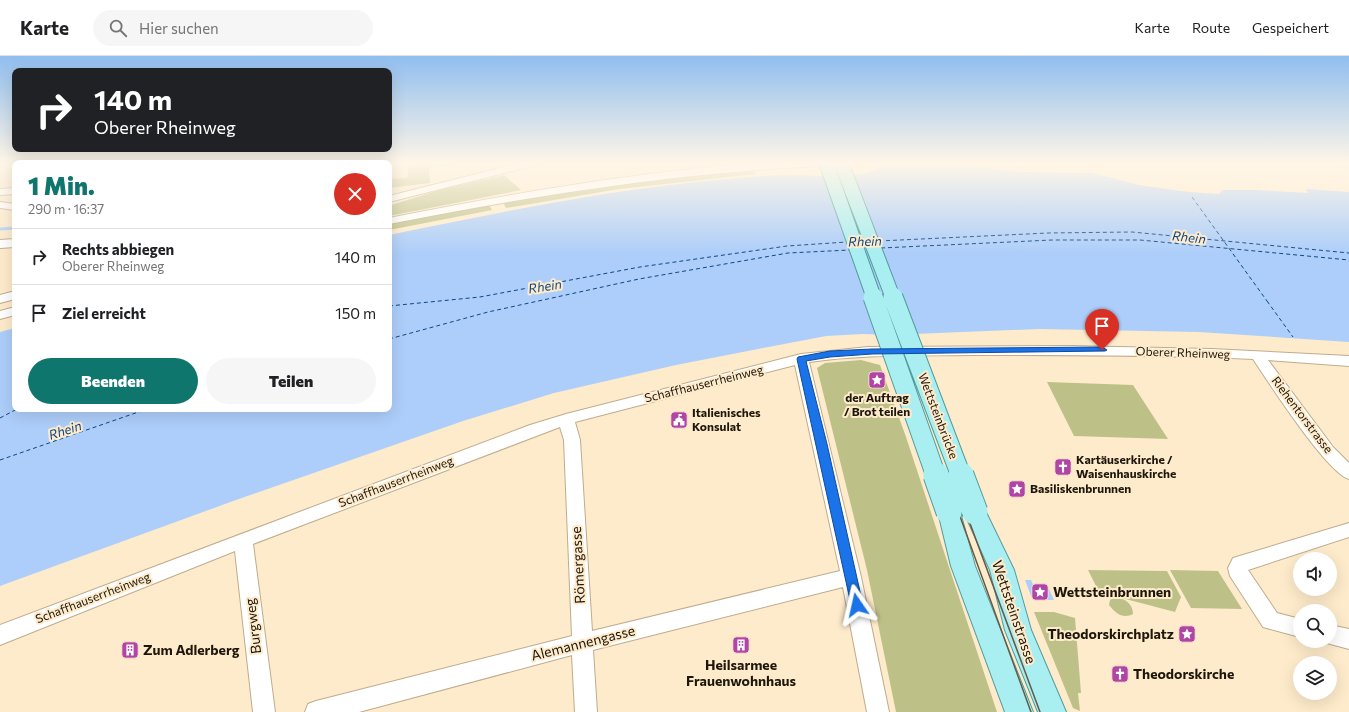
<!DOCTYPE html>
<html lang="de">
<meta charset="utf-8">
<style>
:root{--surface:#fff;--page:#f6f6f6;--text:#202124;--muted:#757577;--line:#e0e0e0;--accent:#0f766e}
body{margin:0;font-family:Commissioner,sans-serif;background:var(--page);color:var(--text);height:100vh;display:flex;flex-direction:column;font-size:15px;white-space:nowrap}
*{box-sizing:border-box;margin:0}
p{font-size:13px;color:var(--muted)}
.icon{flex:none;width:22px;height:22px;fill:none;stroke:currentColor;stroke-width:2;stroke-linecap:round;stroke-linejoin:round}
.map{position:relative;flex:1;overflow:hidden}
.drawer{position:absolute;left:12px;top:104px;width:380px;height:252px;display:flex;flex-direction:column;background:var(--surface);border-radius:8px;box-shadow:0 4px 16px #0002}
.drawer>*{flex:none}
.banner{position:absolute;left:12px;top:12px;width:380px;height:84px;border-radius:8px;box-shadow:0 4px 16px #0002;background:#202124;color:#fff;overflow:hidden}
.buttons{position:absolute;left:1293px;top:496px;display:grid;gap:8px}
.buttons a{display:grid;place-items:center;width:44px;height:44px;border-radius:50%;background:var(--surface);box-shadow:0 4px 16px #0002;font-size:20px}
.pin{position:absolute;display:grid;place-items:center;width:34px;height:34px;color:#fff;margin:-41px -17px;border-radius:50% 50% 50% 0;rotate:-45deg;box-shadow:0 0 4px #0007}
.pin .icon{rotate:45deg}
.me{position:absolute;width:44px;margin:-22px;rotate:349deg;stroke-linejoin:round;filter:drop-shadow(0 0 3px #0008)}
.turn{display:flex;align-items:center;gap:14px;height:84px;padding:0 16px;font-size:18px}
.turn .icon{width:52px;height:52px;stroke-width:2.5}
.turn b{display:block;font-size:28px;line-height:34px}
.round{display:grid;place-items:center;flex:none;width:42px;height:42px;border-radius:21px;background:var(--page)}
.summary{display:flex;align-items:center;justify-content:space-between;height:68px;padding:0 16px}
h1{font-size:24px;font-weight:800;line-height:30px;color:var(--accent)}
.button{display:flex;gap:8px;margin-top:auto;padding:8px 16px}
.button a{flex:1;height:46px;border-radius:24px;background:var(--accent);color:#fff;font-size:16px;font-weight:800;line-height:46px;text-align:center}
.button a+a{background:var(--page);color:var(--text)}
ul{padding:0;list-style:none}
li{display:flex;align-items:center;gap:12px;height:56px;padding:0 16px;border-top:1px solid var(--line)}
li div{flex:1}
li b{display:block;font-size:15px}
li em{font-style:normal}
header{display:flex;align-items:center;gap:24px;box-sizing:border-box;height:56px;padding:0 20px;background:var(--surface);border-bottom:1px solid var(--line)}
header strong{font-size:19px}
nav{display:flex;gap:22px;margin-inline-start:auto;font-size:14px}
.search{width:280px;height:36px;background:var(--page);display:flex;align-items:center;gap:10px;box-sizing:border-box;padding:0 14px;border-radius:22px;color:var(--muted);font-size:15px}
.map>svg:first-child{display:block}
.green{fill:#bec187}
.water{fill:#adcefa}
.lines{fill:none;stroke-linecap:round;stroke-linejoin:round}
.stream{stroke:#adcefa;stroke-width:3}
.ferry{stroke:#0d4685;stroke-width:1;stroke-dasharray:4 3;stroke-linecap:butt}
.minor-casing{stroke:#beac8d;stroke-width:2}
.major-casing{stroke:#539b9b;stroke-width:2}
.minor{fill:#fff;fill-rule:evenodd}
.major{fill:#a9eef1;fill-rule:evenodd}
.tram-far1{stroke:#655a48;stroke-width:1}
.tram{stroke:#655a48;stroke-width:1.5}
.major-bridge-far2-casing{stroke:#539b9b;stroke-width:16;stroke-linecap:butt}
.major-bridge-far1-casing{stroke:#539b9b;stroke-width:21;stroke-linecap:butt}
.major-bridge-casing{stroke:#539b9b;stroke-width:27;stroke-linecap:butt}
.major-bridge-far2{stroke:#a9eef1;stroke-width:14}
.major-bridge-far1{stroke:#a9eef1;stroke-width:19}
.major-bridge{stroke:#a9eef1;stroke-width:25}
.route{fill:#1a73e8;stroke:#114b97}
.labels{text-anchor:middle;stroke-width:4;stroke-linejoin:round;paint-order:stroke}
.street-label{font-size:12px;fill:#1d160b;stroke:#feebcb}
.poi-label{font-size:12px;font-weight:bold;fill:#1d160b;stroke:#feebcb;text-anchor:start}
.water-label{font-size:13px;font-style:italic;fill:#0d4685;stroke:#feebcb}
.near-street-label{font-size:14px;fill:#1d160b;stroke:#feebcb}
.near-poi-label{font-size:14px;font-weight:bold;fill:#1d160b;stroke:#feebcb;text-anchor:start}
</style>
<header>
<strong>Karte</strong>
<div class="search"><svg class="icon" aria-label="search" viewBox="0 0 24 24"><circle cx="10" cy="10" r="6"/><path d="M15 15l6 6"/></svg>Hier suchen</div>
<nav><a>Karte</a><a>Route</a><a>Gespeichert</a></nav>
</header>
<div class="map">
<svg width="1349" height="656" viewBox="0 0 1349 656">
<rect width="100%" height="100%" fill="#feebcb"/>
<path class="green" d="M410 106H453L455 109 429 112 430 127 389 132V123L407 122Z
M753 115 756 118 619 133 506 152 503 146 691 119Z
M504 119 521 134 389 160V149H391L440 134Z
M489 149 492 154 389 174V168Z
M861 304 880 309 906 381 997 656H896L867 514 817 312 825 307Z
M1047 326 1133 329 1168 383 1074 380Z
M1088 514 1167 515 1181 541 1175 556 1099 536Z
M1170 514 1218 515 1242 553 1191 552Z
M1115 541C1125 542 1133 548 1133 558 1123 563 1116 558 1109 549L1110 544Z
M1034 556H1054L1075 562 1081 637H1078L1080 655 1073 652Z"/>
<path class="water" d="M892 107 952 108 1023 116 1093 117 1139 129 1189 136 1219 138 1223 134H1258L1308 137 1306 133 1349 136V286L1199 276 1039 273 889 279 863 278 826 280 758 293 676 309 554 337 463 365 236 444 0 530V276L15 272V353H389V179C491 158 592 137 696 126 726 123 756 120 786 119 811 119 837 122 862 118 873 116 882 110 892 107Z
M1025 524H1031L1035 533H1049L1054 544H1037L1036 539 1031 540Z"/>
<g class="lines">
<path class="stream" d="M0 173 15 172"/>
<path class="ferry" d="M1192 141 1267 245
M879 185 1048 177 1132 176 1349 197
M881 192 1052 184H1140L1349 204
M1267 245 1293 281
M389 250 480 241 640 211 787 190 847 186
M389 283 488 256 639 223 788 197 850 194
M0 362 17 353
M0 404 147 353"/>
<defs>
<path id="minor" d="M343 106H360L342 107Z
M524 106H542L540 108 389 146V140Z
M765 106 824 107 819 110C674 117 532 140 389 168V162C514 137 638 116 765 106Z
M1338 106H1349V111Z
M15 132V138L0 139V133Z
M0 146 15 148V154L0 152Z
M15 183V191L0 192V184Z
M15 235V243L0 247V239Z
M15 251V259L0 263V255Z
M1072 290 1211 293 1349 300V310L1268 304 1333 391 1349 407V423C1327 417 1269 327 1253 303 1159 299 1066 299 972 299 917 300 863 298 809 306L861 521 889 656H867L843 531 593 594 597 656H575L572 599 359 656H305L308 648 316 645 572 580 564 384 560 371 253 488 275 656H253L235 495 0 589V569L530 369 566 358 801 298 868 291ZM795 309 840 515 592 575 580 384 575 366Z
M1349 467V481L1248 514 1277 557 1300 563V581L1263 571 1230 520 1228 512 1233 502Z
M1330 569 1349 573V593L1323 586 1330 585Z"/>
<path id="major" d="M949 447 957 450 960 456 975 510 1033 656H1005L951 510 938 456 941 450Z
M975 447 983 450 1014 514 1031 574 1066 656H1038L1005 574 990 514 964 456 967 450Z"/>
</defs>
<use href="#minor" class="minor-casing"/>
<use href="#major" class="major-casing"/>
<use href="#minor" class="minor"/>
<use href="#major" class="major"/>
<path class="tram-far1" d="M836 106 953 420
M856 177 945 420"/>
<path class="tram" d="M945 419 1031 656
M952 419 1040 656"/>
<defs>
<path id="major-bridge-far2" d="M826 106 874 242
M841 106 893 242"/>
<path id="major-bridge-far1" d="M873 241 936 420
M893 241 961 420"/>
<path id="major-bridge" d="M936 419 949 456
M961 419 975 456"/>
</defs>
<use href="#major-bridge-far2" class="major-bridge-far2-casing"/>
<use href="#major-bridge-far1" class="major-bridge-far1-casing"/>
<use href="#major-bridge" class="major-bridge-casing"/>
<use href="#major-bridge-far2" class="major-bridge-far2"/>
<use href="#major-bridge-far1" class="major-bridge-far1"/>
<use href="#major-bridge" class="major-bridge"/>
</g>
<linearGradient id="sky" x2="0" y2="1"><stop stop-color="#90beef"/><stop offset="0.54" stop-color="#fff6e8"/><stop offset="1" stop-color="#fff6e8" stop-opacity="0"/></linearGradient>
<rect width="1349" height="198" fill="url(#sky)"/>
<path class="route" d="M1102 291 1107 294 1105 295 872 298 830 301 806 305 827 388 863 549 861 553 857 554 852 553 797 303 798 301 830 295 872 293Z"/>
<defs>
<symbol id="sight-square" viewBox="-11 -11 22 22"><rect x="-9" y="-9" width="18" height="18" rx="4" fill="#b045a6" stroke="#feebcb"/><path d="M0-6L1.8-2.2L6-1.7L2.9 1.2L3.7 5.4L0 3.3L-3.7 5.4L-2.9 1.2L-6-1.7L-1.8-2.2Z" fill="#fff"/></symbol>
<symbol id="civic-square" viewBox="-11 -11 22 22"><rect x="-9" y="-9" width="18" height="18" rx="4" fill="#b045a6" stroke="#feebcb"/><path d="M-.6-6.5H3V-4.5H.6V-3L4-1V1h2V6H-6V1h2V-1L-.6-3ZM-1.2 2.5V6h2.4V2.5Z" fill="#fff"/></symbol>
<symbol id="church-square" viewBox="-11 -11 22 22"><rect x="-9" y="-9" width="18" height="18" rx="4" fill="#b045a6" stroke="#feebcb"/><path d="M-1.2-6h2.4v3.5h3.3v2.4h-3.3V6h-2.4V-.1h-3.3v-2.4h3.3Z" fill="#fff"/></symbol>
<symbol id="building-square" viewBox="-11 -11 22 22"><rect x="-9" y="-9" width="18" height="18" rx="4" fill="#b045a6" stroke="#feebcb"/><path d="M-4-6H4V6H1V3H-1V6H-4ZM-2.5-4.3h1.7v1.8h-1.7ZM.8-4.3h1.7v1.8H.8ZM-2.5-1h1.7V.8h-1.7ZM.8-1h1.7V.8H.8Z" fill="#fff"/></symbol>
</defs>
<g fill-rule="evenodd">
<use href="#sight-square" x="867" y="314" width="20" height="20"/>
<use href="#civic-square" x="669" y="354" width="20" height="20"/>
<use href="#church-square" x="1053" y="401" width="20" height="20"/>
<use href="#sight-square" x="1007" y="423" width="20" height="20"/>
<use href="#sight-square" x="1030" y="526" width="20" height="20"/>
<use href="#sight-square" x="1177" y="568" width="20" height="20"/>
<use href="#building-square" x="731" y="579" width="20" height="20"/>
<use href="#building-square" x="120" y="584" width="20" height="20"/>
<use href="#church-square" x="1110" y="608" width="20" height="20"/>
</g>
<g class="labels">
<g class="street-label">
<text transform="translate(1183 297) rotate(2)" y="4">Oberer Rheinweg</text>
<text transform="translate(704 328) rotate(-14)" y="4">Schaffhauserrheinweg</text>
<text transform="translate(1302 359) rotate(53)" y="4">Riehentorstrasse</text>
<text transform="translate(938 360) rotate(69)" y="4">Wettsteinbrücke</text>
<text transform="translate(396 426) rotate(-21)" y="4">Schaffhauserrheinweg</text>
<text transform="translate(93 542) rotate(-21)" y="4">Schaffhauserrheinweg</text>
</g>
<g class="poi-label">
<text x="877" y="346" text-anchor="middle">der Auftrag<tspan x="877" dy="14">/ Brot teilen</tspan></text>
<text x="692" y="361">Italienisches<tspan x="692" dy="14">Konsulat</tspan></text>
<text x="1076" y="408">Kartäuserkirche /<tspan x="1076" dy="14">Waisenhauskirche</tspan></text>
<text x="1030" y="437">Basiliskenbrunnen</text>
</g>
<g class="water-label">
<text transform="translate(1189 181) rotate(6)" y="5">Rhein</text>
<text transform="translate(865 185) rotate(-2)" y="5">Rhein</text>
<text transform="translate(545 230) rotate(-9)" y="5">Rhein</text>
<text transform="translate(65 374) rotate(-18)" y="5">Rhein</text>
</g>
<g class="near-street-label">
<text transform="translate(578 509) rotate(-93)" y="5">Römergasse</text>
<text transform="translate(1014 556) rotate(71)" y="5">Wettsteinstrasse</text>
<text transform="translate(253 570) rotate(-97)" y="5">Burgweg</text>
<text transform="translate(583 587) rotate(-14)" y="5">Alemannengasse</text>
</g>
<g class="near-poi-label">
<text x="1053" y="541">Wettsteinbrunnen</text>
<text x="1174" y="583" text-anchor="end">Theodorskirchplatz</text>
<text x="143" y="599">Zum Adlerberg</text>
<text x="741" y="614" text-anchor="middle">Heilsarmee<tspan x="741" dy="16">Frauenwohnhaus</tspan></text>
<text x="1133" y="623">Theodorskirche</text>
</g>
</g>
</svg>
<div class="buttons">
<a><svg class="icon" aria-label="sound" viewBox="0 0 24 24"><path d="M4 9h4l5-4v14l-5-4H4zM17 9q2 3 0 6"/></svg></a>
<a><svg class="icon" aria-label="search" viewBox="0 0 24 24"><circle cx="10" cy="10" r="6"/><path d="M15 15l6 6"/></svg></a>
<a><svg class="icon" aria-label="layers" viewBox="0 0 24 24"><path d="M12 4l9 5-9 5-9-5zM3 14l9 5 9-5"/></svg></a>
</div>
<div class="pin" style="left:1102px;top:294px;background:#d93025"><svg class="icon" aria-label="arrive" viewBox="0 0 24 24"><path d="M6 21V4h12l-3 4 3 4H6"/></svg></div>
<svg class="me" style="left:857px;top:549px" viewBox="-20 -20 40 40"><path d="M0-17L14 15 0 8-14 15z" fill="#1a73e8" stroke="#fff" stroke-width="4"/></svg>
<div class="banner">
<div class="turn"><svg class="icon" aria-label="right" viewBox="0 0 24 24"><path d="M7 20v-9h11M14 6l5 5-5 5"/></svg><div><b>140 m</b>Oberer Rheinweg</div></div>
</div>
<section class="drawer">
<div class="summary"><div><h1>1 Min.</h1><p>290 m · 16:37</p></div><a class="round" style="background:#d93025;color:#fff"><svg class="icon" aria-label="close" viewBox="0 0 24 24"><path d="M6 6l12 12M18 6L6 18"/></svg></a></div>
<ul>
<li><svg class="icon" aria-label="right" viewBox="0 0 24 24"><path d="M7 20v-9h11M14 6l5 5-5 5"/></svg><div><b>Rechts abbiegen</b><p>Oberer Rheinweg</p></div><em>140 m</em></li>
<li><svg class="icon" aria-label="arrive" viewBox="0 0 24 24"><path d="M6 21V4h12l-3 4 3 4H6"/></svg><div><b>Ziel erreicht</b></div><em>150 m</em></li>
</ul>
<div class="button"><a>Beenden</a><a>Teilen</a></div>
</section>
</div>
